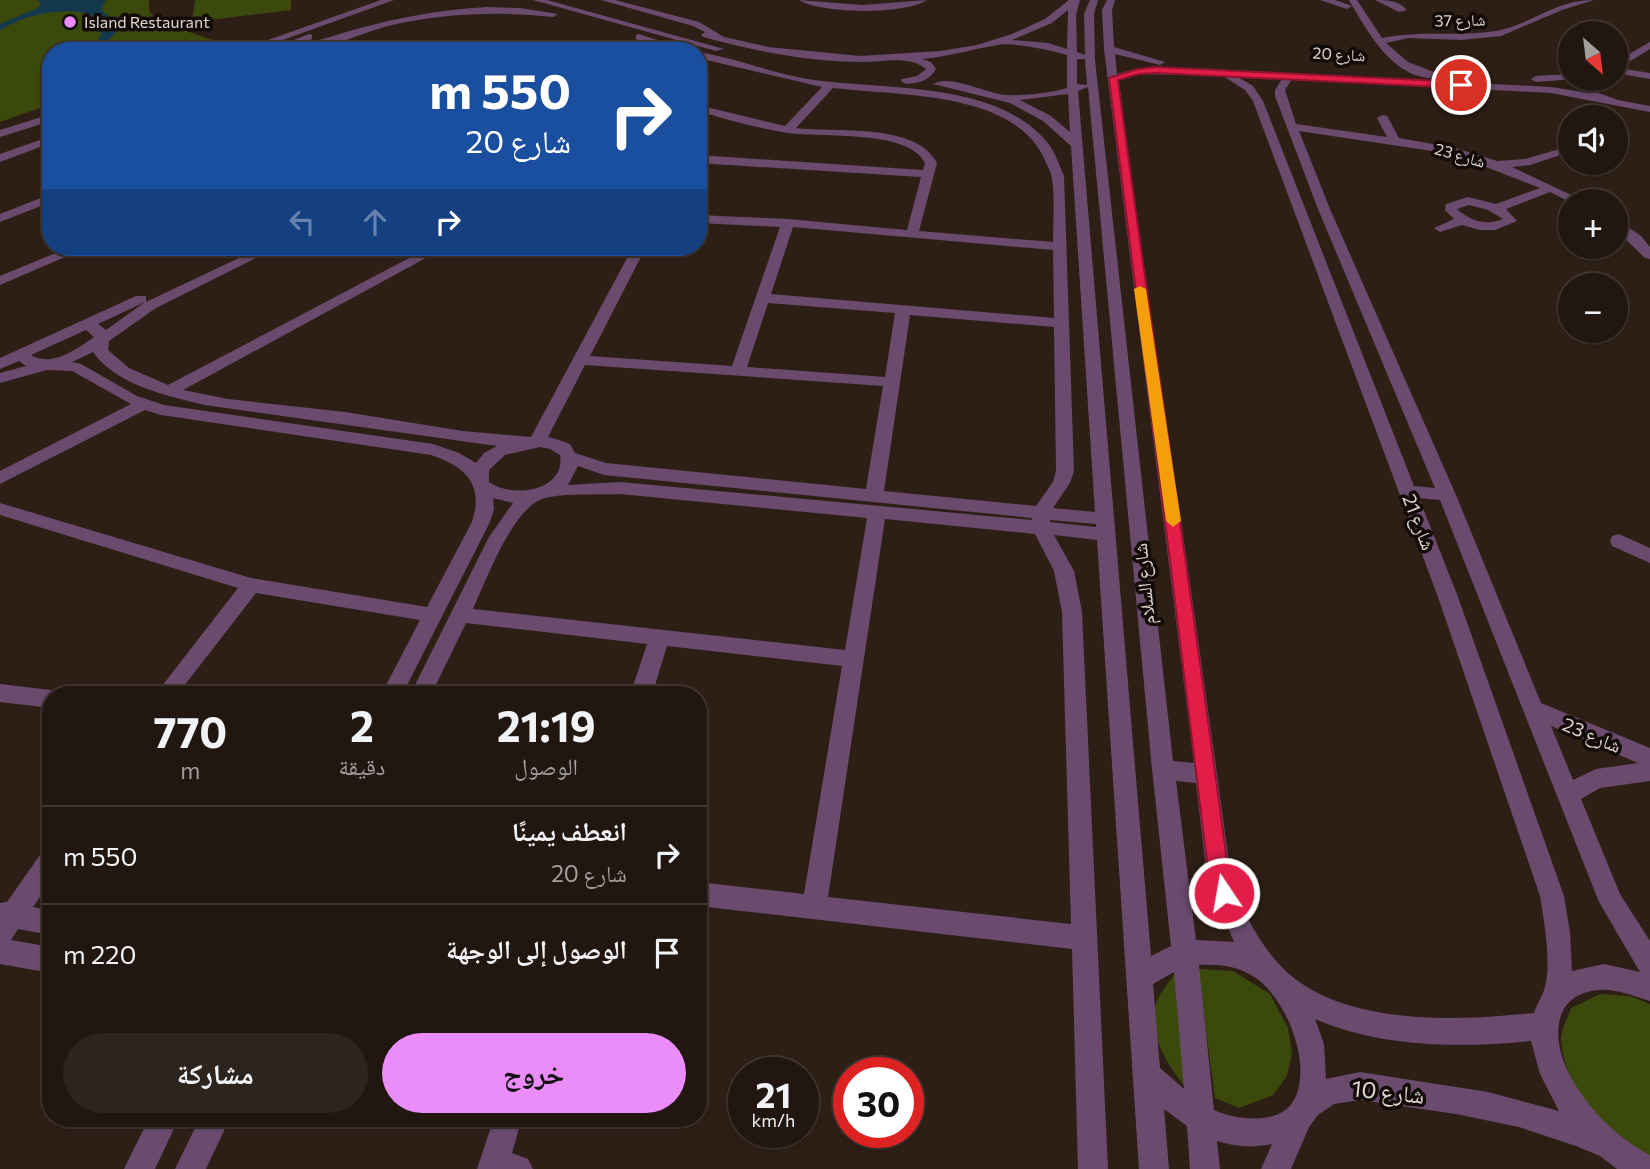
<!DOCTYPE html>
<html lang="ar">
<meta charset="utf-8">
<style>
:root{--surface:#221710;--page:#2e241e;--text:#f1f3f6;--muted:#a29f9f;--line:#3f3630;--accent:#eb8cfb}
body{margin:0;font-family:Commissioner,"Noto Naskh Arabic",sans-serif;background:var(--page);color:var(--text);direction:rtl;height:100vh;display:flex;flex-direction:column;font-size:26px;white-space:nowrap}
*{box-sizing:border-box;margin:0}
p{font-size:23px;color:var(--muted)}
.icon{flex:none;width:38px;height:38px;fill:none;stroke:currentColor;stroke-width:2;stroke-linecap:round;stroke-linejoin:round}
.map{position:relative;flex:1;overflow:hidden;direction:ltr}
.panel{position:absolute;left:42px;top:686px;width:665px;height:441px;display:flex;flex-direction:column;background:var(--surface);border-radius:28px;box-shadow:0 2px 5px #0004,0 0 0 2px var(--line);direction:rtl}
.panel>*{flex:none}
.top-card{position:absolute;left:42px;top:42px;width:665px;height:214px;border-radius:28px;box-shadow:0 2px 5px #0004,0 0 0 2px var(--line);direction:rtl;background:#1a4fa0;color:#fff;overflow:hidden}
.needle{width:46px;rotate:152deg}
.controls{position:absolute;left:1558px;top:21px;display:grid;gap:14px}
.controls a{display:grid;place-items:center;width:70px;height:70px;border-radius:50%;background:var(--surface);box-shadow:0 2px 5px #0004,0 0 0 2px var(--line);font-size:35px}
.speed{position:absolute;left:728px;top:1057px;display:flex;gap:14px;font-size:35px;font-weight:700;text-align:center}
.speed>*{display:grid;place-content:center;width:91px;height:91px;border-radius:50%;background:var(--surface);box-shadow:0 2px 5px #0004,0 0 0 2px var(--line);line-height:1}
.speed small{font-size:18px;font-weight:400}
.speed .limit{border:10px solid #d22;background:#fff;color:#111}
.pin{position:absolute;display:grid;place-items:center;width:60px;height:60px;color:#fff;margin:-30px;border:4px solid #fff;border-radius:50%;box-shadow:0 2px 7px #0007}
.me{position:absolute;width:77px;margin:-38px;rotate:348deg;stroke-linejoin:round;filter:drop-shadow(0 0 5px #0008)}
.turn{display:flex;align-items:center;gap:24px;height:147px;padding:0 21px;font-size:32px}
.turn .icon{width:91px;height:91px;stroke-width:2.5}
.turn b{display:block;font-size:49px;line-height:60px}
.lanes{display:flex;align-items:center;height:66px;padding:0 21px;background:#0003;justify-content:center;gap:35px;direction:ltr}
.lanes .off{opacity:.35}
.eta{display:flex;justify-content:space-evenly;align-items:center;height:119px;text-align:center}
.eta b{font-size:42px;font-weight:700;line-height:49px}
.primary-button{display:flex;gap:14px;margin-top:auto;padding:14px 21px}
.primary-button a{flex:1;height:80px;border-radius:42px;background:var(--accent);color:#111;font-size:28px;font-weight:700;line-height:80px;text-align:center}
.primary-button a+a{background:var(--page);color:var(--text)}
ul{padding:0;list-style:none}
li{display:flex;align-items:center;gap:21px;height:98px;padding:0 21px;border-top:2px solid var(--line)}
li div{flex:1}
li b{display:block;font-size:26px}
li em{font-style:normal}
.map>svg:first-child{display:block}
.green{fill:#3b490c}
.water{fill:#14394e}
.lines{fill:none;stroke-linecap:round;stroke-linejoin:round}
.minor{fill:#6a4b6e;fill-rule:evenodd}
.route{fill:#e11d48;stroke:#92132f;stroke-width:2}
.slow{fill:#f59e0b}
.poi-dot{fill:#eb8cfb;stroke:#120b07;stroke-width:2.5}
.labels{text-anchor:middle;stroke-width:7;stroke-linejoin:round;paint-order:stroke}
.far-street-label{font-size:16px;fill:#e0d6d0;stroke:#120b07}
.far-poi-label{font-size:16px;fill:#e0d6d0;stroke:#120b07;text-anchor:start}
.street-label{font-size:19px;fill:#e0d6d0;stroke:#120b07}
.near-street-label{font-size:23px;fill:#e0d6d0;stroke:#120b07}
</style>
<div class="map">
<svg width="1650" height="1169" viewBox="0 0 1650 1169">
<rect width="100%" height="100%" fill="#2e1f16"/>
<path class="green" d="M0 0H149V11L156 19 169 25 227 45 211 51H51V104L0 122Z
M195 0H291V10L192 22Z
M1198 969 1233 971 1270 994 1288 1028 1292 1053 1287 1076 1273 1095 1239 1108 1215 1098Z
M1175 973 1187 1089C1168 1066 1150 1039 1155 1007 1157 996 1169 983 1175 973Z
M1600 994 1630 996 1650 1004V1156C1608 1132 1564 1091 1561 1039 1561 1030 1568 1017 1571 1008Z"/>
<path class="water" d="M37 0H106L101 10 115 21 118 29C110 42 96 51 80 51L96 42 102 34 94 27 97 18C75 3 19 15 0 31V24L38 8 41 3Z"/>
<g class="lines">
<path class="minor" d="M381 0H394L252 51H237Z
M533 0H547L724 49 716 51Z
M601 0H615L699 22 724 37 768 47 860 56 940 51 977 45 1012 34 1045 19 1069 0H1080L1076 15 1077 52 1085 55 1084 14 1090 0H1098L1094 14 1095 60 1173 761 1194 763 1104 49 1102 10 1107 0H1115L1112 10 1114 47 1165 62 1160 65 1115 54 1117 74 1138 68H1192L1551 87 1589 93 1593 91 1618 100 1650 106V112L1551 93 1292 79 1285 90 1296 124 1387 137 1377 118 1383 115 1387 116 1399 138 1455 148 1497 161 1525 159 1570 146V152L1530 165 1512 167 1584 201 1570 202 1550 192 1506 209 1517 221 1495 230H1480L1462 225 1440 232 1434 228 1454 219 1445 210 1446 204 1468 197 1496 204 1540 188 1452 154 1299 131 1330 209 1456 495 1541 703 1650 748V781L1600 788 1581 799 1620 894 1650 941V1001C1634 996 1615 988 1598 990 1549 995 1552 1044 1571 1077 1589 1110 1617 1138 1650 1155V1169H1617L1600 1156 1576 1146 1519 1127 1456 1114 1360 1100 1334 1104 1318 1115 1309 1127 1291 1169H1261L1272 1144C1252 1148 1236 1147 1217 1141L1220 1169H1190L1187 1126 1164 1109 1169 1169H1139L1097 540 1054 535 1074 571 1082 612 1108 1169H1078L1072 949 698 906V882L804 894 842 666 667 646 652 695H630L647 644 466 623 431 695H410L489 537 513 503 493 498 494 509 490 522 402 695H381L420 620 256 593 177 695H155L238 588 0 515V503L251 578 427 607 472 522C484 484 466 467 431 455L161 415 145 410 0 484V471L131 404 72 371 47 370 0 383V373L26 366 19 361 0 369V358L136 296H146V302L262 247H278L156 308 109 341 108 350 129 368 168 385 430 247H446L183 390 228 399 345 412 463 431 531 437 633 247H646L590 356 732 366 780 227 698 223V215L788 219 907 230 921 177 698 163V155L923 170 925 163C909 129 821 138 788 133 757 128 728 120 698 111V105L785 126 822 87 698 58V52C736 58 771 73 808 79 882 91 994 79 1047 142 1055 151 1059 165 1064 176L1074 471 1070 483 1053 508 1095 512 1071 146 1043 121 1010 103 933 84C949 73 989 95 1008 95 1024 96 1050 93 1067 88V55C1051 50 1012 42 998 45 972 49 948 57 922 59L931 62 936 69C929 81 919 83 906 84L901 81 902 79 917 76 926 69C910 55 883 62 863 62 808 62 756 51 703 37L701 35 705 32 693 26ZM1068 10 1067 49 1048 43 1012 40 1052 23ZM1077 59H1085L1087 85 1077 84ZM1138 74 1223 76 1245 90 1253 101 1438 597 1540 896C1544 922 1553 968 1543 993 1540 1000 1536 1006 1534 1013 1460 1021 1349 1026 1289 974 1261 949 1243 913 1231 878 1196 612 1154 346 1118 80ZM1238 77 1282 79 1275 90V96L1318 209 1435 488 1414 486 1263 101 1253 86ZM1088 87 1152 769 1171 946 1151 956 1078 91ZM833 88C896 96 1012 90 1044 158 1046 164 1051 171 1052 178 1055 198 1053 222 1053 242L919 231 937 163C916 122 835 133 796 128ZM1068 94 1070 132 1051 116 1020 100ZM1469 205 1488 210 1503 219C1485 226 1471 221 1457 209ZM793 227 1053 250 1054 318 771 294ZM145 302 106 330 98 324ZM768 303 895 313 885 377 747 367ZM910 315 1054 327 1056 471 1053 482 1036 506 884 491ZM86 330 94 337C77 349 51 368 31 355ZM93 352C116 385 167 396 205 405L497 446 484 453 476 463 459 453 433 444 164 405 137 396 81 364 72 362ZM585 365 883 386 866 489 606 463 575 453 570 444 559 440 548 437ZM540 447 550 449 560 455C566 491 512 499 489 482V470L505 455ZM578 466 604 475 1032 518V520L620 482 568 485ZM620 494 867 518 845 650 473 609C486 581 513 506 545 498 565 493 598 495 620 494ZM1419 498 1440 500 1599 902 1640 972 1604 964 1572 971 1570 932 1564 896 1458 597ZM885 519 1035 534 1054 571 1062 612 1071 924 828 897ZM1050 520 1096 524V527L1050 522ZM1551 726 1638 763 1596 769 1573 780ZM1176 781 1196 783 1207 878 1234 942 1196 940ZM1199 965C1219 964 1239 966 1256 978 1287 1000 1313 1065 1294 1100 1280 1126 1235 1120 1214 1110ZM1174 972 1184 1089 1160 1068 1153 984ZM1315 1019C1382 1048 1460 1048 1531 1041L1540 1074 1559 1111 1488 1092 1360 1072 1326 1079 1324 1044Z
M799 0 863 5 927 0C904 15 822 14 799 0Z
M1320 0H1335L1352 6 1347 9Z
M1349 0H1357L1382 38C1420 30 1458 37 1496 31 1531 25 1554 0 1594 0L1562 10 1501 36 1461 40 1408 38 1386 43 1408 62 1439 74V78C1394 82 1368 32 1349 0Z
M1375 0C1387 0 1398 0 1407 10L1399 12Z
M487 7 520 8 558 14 553 17C498 11 446 13 392 25 360 33 326 51 293 51 304 43 320 40 333 36 384 20 434 10 487 7Z
M309 34 312 35V39L281 51H266Z
M639 34 657 40 672 51H660L636 39V35Z
M464 40 506 51C492 51 479 47 465 46 450 45 434 51 418 51Z
M1650 42V49L1619 68 1650 73V79L1615 73V62Z
M1570 74V79H1574L1536 82 1531 79 1536 76Z
M51 114V121L0 137V130Z
M51 136V143L0 162V154Z
M51 194V202L0 222V214Z
M1615 218 1641 236 1650 247V259L1645 258 1615 229Z
M70 247H88L0 285V276Z
M1619 534 1650 548V563L1612 546 1610 541 1612 536Z
M0 684 51 690 59 695H51V708L0 702Z
M51 849V881L33 907 51 911V935L18 929 11 940 51 947V973L0 964V903L7 902 42 852Z
M149 1118H179L155 1169H124Z
M200 1118H230L206 1169H175Z
M494 1118H522L512 1153 528 1159 533 1169H477Z"/>
</g>
<path class="route" d="M1157 67 1461 82 1466 85 1461 88 1157 73 1139 74 1118 80C1153 346 1195 611 1229 878L1234 893 1231 900 1224 903 1216 900 1209 878C1178 611 1141 345 1109 78L1138 69Z"/>
<path class="slow" d="M1140 286 1146 289 1181 521 1173 527 1166 521 1134 289Z"/>
<circle class="poi-dot" cx="70" cy="22" r="7"/>
<g class="labels">
<g class="far-street-label">
<text transform="translate(1460 20) rotate(-1)" y="6">شارع 37</text>
<text transform="translate(1339 54) rotate(3)" y="6">شارع 20</text>
<text transform="translate(1460 155) rotate(16)" y="6">شارع 23</text>
</g>
<g class="far-poi-label">
<text x="84" y="28">Island Restaurant</text>
</g>
<g class="street-label">
<text transform="translate(1419 522) rotate(69)" y="7">شارع 21</text>
<text transform="translate(1144 584) rotate(-96)" y="7">شارع السلام</text>
<text transform="translate(1592 735) rotate(23)" y="7">شارع 23</text>
</g>
<g class="near-street-label">
<text transform="translate(1388 1092) rotate(6)" y="8">شارع 10</text>
</g>
</g>
</svg>
<div class="controls">
<a><svg class="needle" viewBox="-14 -14 28 28"><path d="M0-13l5 13h-10z" fill="#e53935"/><path d="M0 13l5-13h-10z" fill="#a29f9f"/></svg></a>
<a><svg class="icon" aria-label="sound" viewBox="0 0 24 24"><path d="M4 9h4l5-4v14l-5-4H4zM17 9q2 3 0 6"/></svg></a>
<a>+</a>
<a>−</a>
</div>
<div class="speed"><div>21<small>km/h</small></div><div class="limit">30</div></div>
<div class="pin" style="left:1461px;top:85px;background:#d93025"><svg class="icon" aria-label="arrive" viewBox="0 0 24 24"><path d="M6 21V4h12l-3 4 3 4H6"/></svg></div>
<svg class="me" style="left:1224px;top:893px" viewBox="-20 -20 40 40"><circle r="17" fill="#e11d48" stroke="#fff" stroke-width="3"/><path d="M0-11L8 9 0 5-8 9z" fill="#fff"/></svg>
<div class="top-card">
<div class="turn"><svg class="icon" aria-label="right" viewBox="0 0 24 24"><path d="M7 20v-9h11M14 6l5 5-5 5"/></svg><div><b>550 m</b>شارع 20</div></div>
<div class="lanes"><svg class="icon off" aria-label="left" viewBox="0 0 24 24"><path d="M17 20v-9H6M10 6l-5 5 5 5"/></svg><svg class="icon off" aria-label="ahead" viewBox="0 0 24 24"><path d="M12 20V5M6 11l6-6 6 6"/></svg><svg class="icon" aria-label="right" viewBox="0 0 24 24"><path d="M7 20v-9h11M14 6l5 5-5 5"/></svg></div>
</div>
<section class="panel">
<div class="eta">
<div><b>21:19</b><p>الوصول</p></div>
<div><b>2</b><p>دقيقة</p></div>
<div><b>770</b><p>m</p></div>
</div>
<ul>
<li><svg class="icon" aria-label="right" viewBox="0 0 24 24"><path d="M7 20v-9h11M14 6l5 5-5 5"/></svg><div><b>انعطف يمينًا</b><p>شارع 20</p></div><em>550 m</em></li>
<li><svg class="icon" aria-label="arrive" viewBox="0 0 24 24"><path d="M6 21V4h12l-3 4 3 4H6"/></svg><div><b>الوصول إلى الوجهة</b></div><em>220 m</em></li>
</ul>
<div class="primary-button"><a>خروج</a><a>مشاركة</a></div>
</section>
</div>
